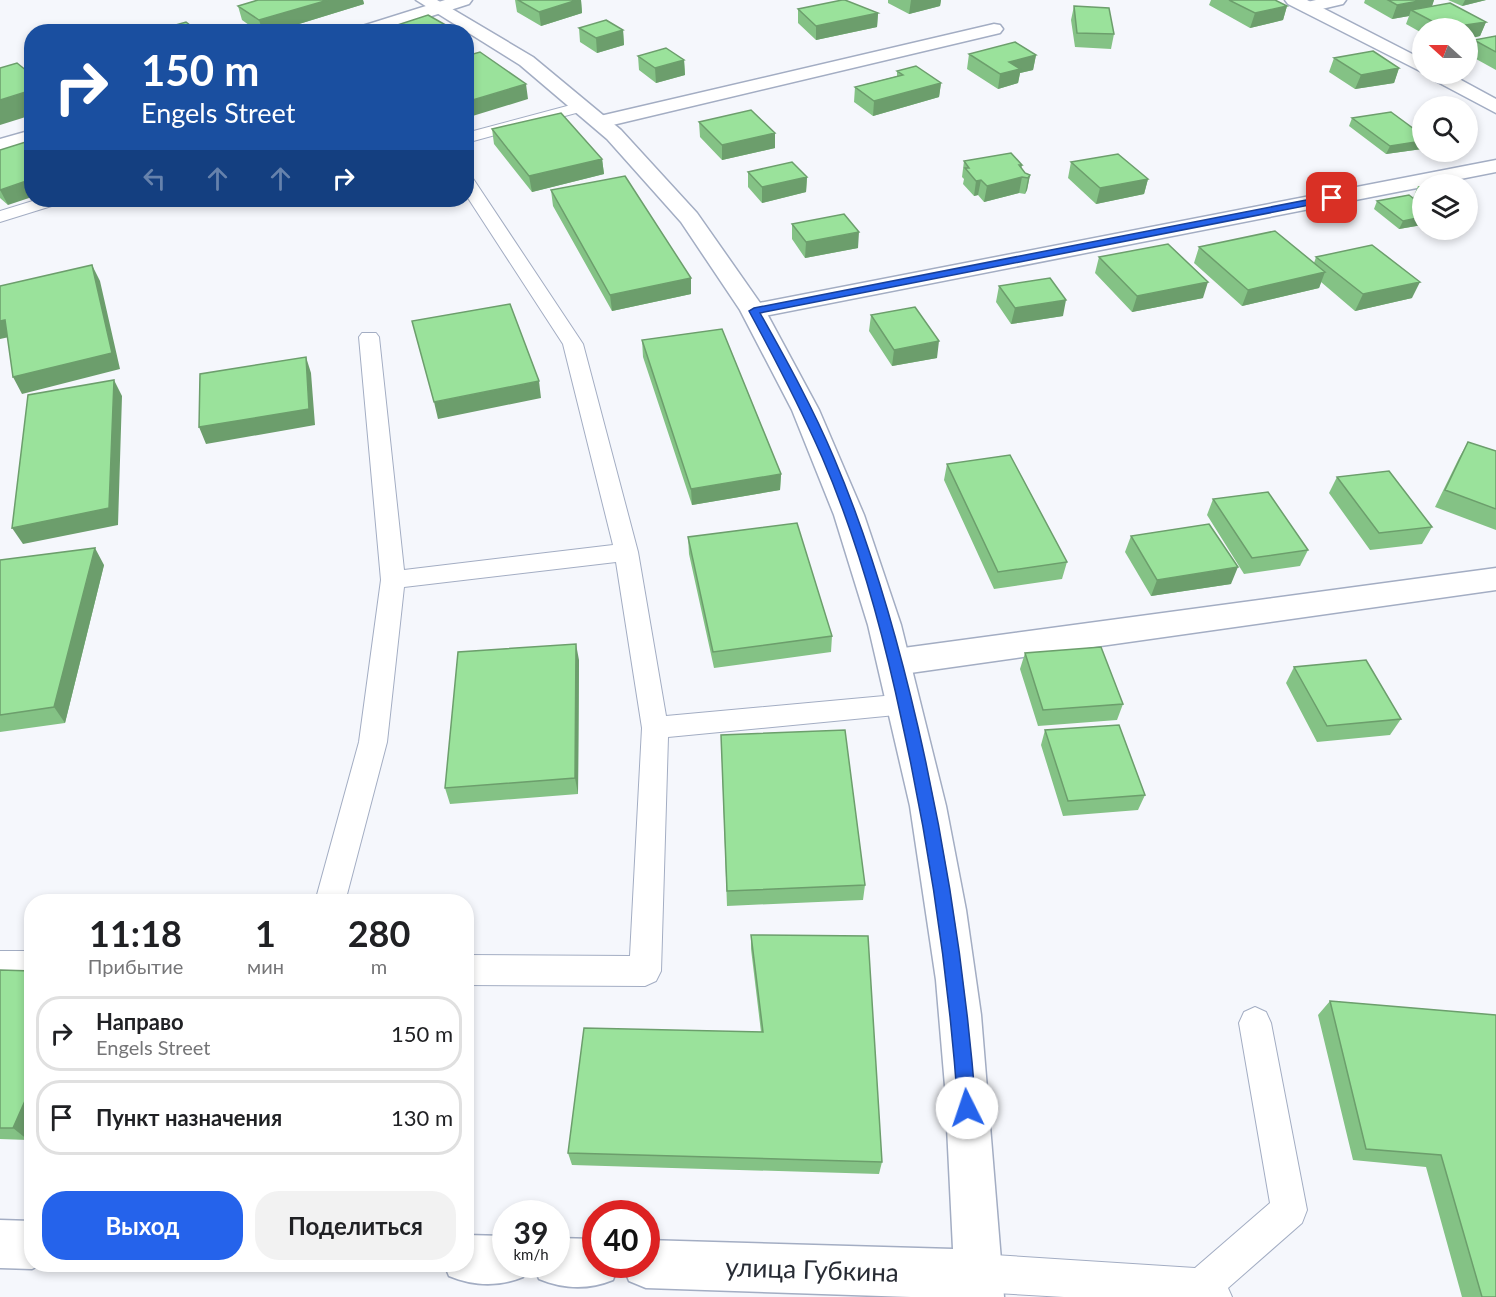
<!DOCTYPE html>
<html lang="ru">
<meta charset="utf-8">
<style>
:root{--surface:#fff;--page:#f2f2f2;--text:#202124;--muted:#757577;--line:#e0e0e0;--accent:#2563eb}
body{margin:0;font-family:Lato,sans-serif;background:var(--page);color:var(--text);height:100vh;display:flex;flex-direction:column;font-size:22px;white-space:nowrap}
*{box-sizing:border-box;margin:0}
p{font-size:20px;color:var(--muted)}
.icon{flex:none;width:33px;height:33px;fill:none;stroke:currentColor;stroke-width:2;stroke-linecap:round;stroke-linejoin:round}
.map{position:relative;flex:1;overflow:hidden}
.side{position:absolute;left:24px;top:894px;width:450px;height:378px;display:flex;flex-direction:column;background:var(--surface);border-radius:24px;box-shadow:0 3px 9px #0003}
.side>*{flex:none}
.banner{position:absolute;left:24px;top:24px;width:450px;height:183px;border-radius:24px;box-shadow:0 3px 9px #0003;background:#1a4fa0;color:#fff;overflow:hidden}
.needle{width:39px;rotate:291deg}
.controls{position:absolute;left:1412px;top:18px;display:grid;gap:12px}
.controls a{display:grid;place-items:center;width:66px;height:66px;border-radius:50%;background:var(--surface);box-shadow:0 3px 9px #0003;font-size:30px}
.speed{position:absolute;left:492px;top:1200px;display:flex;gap:12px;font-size:30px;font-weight:700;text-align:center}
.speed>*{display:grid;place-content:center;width:78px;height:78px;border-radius:50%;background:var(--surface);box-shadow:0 3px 9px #0003;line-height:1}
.speed small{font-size:15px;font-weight:400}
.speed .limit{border:9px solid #d22;background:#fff;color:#111}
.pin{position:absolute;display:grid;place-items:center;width:51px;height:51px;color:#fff;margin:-26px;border-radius:12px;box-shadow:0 3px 9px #0006}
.me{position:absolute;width:66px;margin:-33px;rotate:356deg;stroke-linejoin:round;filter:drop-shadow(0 0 4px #0008)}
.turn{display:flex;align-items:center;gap:21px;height:126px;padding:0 18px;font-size:27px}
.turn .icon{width:78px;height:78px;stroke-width:2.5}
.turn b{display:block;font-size:42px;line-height:51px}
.lanes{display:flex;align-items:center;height:57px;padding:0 18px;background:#0003;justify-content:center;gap:30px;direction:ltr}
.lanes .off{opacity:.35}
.eta{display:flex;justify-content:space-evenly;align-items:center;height:102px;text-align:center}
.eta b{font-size:36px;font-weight:700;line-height:42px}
.button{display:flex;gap:12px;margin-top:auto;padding:12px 18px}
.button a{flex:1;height:69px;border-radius:24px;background:var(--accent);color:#fff;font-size:24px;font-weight:700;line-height:69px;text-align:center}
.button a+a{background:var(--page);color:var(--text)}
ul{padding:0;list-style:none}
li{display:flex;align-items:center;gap:18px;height:75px;margin:0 12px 9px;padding:0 6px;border:3px solid var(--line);border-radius:24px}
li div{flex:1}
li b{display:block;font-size:22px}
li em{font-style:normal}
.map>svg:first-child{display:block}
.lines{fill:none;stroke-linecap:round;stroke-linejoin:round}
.service-casing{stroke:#a3adc3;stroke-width:2}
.minor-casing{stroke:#a3adc3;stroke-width:3}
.tertiary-casing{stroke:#a3adc3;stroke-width:3}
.secondary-casing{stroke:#a3adc3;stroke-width:3}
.service{fill:#fff;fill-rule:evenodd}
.minor{fill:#fff;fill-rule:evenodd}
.tertiary{fill:#fff;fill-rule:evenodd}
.secondary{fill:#fff;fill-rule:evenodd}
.wall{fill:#84c285}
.shaded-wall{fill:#6c9e6c}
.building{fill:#9ae29b;stroke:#6c9e6c;stroke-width:1.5}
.route{fill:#2563eb;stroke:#184099;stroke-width:1.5}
.labels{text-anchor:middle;stroke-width:4.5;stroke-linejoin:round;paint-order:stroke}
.near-street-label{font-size:26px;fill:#272b34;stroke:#fff}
</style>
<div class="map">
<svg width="1496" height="1297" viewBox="0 0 1496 1297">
<rect width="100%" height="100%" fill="#f5f7fc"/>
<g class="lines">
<defs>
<path id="service" d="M582 102 590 107 587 110 466 143V133Z
M466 176 472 177 583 344 638 552 666 716 906 694 915 697 919 704 915 711 906 714 668 737 661 971 656 981 645 986 466 985V955L630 956 642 728 616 562 404 587 387 742 345 902H315L359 742 381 580 359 337 362 333H376L379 337 404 570 613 545 563 344 466 195Z
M36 200H61L58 204 0 222V211Z
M290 200H307L309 202 306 206H294Z
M0 951H32V981H0Z
M1255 1007 1266 1012 1271 1023 1307 1210 1302 1223 1228 1288 1232 1297H1064L978 1292 965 1286 959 1273 965 1260 978 1254 1195 1268 1270 1203 1239 1023 1244 1012Z"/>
<path id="minor" d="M445 0H472L469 4 382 32H353L356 28Z
M1316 0H1346L1343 4 1309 12 1303 11 1300 7 1303 3Z
M994 24 1000 25 1003 29 1000 33 600 128 593 126 590 122 593 118 600 116Z
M32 130V143L0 151V139Z
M1496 160V172L1435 184H1422V187L754 318 745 316 742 311 745 306 754 304Z
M1496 568V590L896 675 884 671 879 662 884 653 896 649Z"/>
<path id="tertiary" d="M416 0H437L533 57 621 130 697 213 765 310 819 410 864 515 901 625 946 806 966 910 981 1015 1004 1297H911L646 1288 629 1281 622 1264H646V1240L953 1249 945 1086 936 980 910 806 868 625 834 515 792 410 740 310 681 222 607 139 520 65Z
M0 1220 32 1221V1264H42L32 1269 0 1268Z
M466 1235 506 1236V1264H528L523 1277C499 1287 473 1286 449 1276L444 1264H466Z
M556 1238 596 1239V1264H619L613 1280C589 1290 563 1289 539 1279L533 1264H556Z"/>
<path id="secondary" d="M1285 0H1307L1422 59V72L1288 4Z
M1427 74H1450L1496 99V113L1430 78Z"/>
</defs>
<use href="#service" class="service-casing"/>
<use href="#minor" class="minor-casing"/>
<use href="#tertiary" class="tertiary-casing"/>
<use href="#secondary" class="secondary-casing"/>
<use href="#service" class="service"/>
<use href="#minor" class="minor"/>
<use href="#tertiary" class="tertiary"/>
<use href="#secondary" class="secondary"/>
</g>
<path class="wall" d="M258 0H363L364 4 273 32H259L242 20 238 6Z
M515 0H581L582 13 541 26 517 12Z
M888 0H941L940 6 909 14 888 3Z
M1211 0H1275L1287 6 1283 20 1250 28 1209 5Z
M1365 0H1434L1432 6 1486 22 1480 36 1467 39V28H1422V33L1406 24 1409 16 1392 19 1364 3Z
M1448 0H1486L1462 6Z
M1074 6 1114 34 1111 49 1075 47 1071 20Z
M798 9 878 13 877 27 816 40 798 23Z
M579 28 623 30 624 45 597 53 580 42Z
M1496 36V70L1467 54 1474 40Z
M969 54 1036 55 1033 70 1020 73 1018 83 998 89 967 69Z
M638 56 684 60 685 75 656 83 639 70Z
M1334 58 1399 68 1394 83 1355 89 1329 72Z
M897 71 941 83 939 97 873 116 854 102 855 87 897 76Z
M1352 118 1422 135V149L1386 154 1349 126Z
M699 122 775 133V148L722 160 700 137Z
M492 129 602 159 604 174 532 192 494 144Z
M0 150 8 205 0 198Z
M964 161 1021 168 1025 173 1030 175 1027 190 1025 194 1019 193 984 202 978 195 974 196 963 184 964 179 962 177Z
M1071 162 1148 179 1144 194 1096 204 1068 178Z
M748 172 807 177 806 192 762 203 748 187Z
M1418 186H1422V225L1399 229 1374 209 1377 201 1413 198Z
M551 190 691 294 612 311 553 206Z
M792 224 858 248 805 258 792 239Z
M1199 247 1314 263 1316 257 1412 298 1355 311 1321 282 1319 288 1242 306 1194 263Z
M1099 257 1203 298 1132 312 1095 273Z
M999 286 1063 316 1011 324 996 302Z
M871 315 937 358 892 366 869 331Z
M642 340 781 474 780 490 692 505 643 357Z
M1468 442 1496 451V530L1435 507 1459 458Z
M947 464 1067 562 1062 579 994 589 944 480Z
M1337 477 1432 527 1422 544 1370 550 1329 493Z
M1213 499 1308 550 1300 566 1244 574 1207 515Z
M1131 536 1231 584 1151 596 1125 552Z
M688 537 832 636 831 652 714 668 689 554Z
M0 560 104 565 65 723 0 732Z
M1025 653 1123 704 1117 720 1038 726 1020 669Z
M579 660 578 794 450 804 445 788Z
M1294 667 1401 719 1390 735 1317 742 1286 683Z
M1045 730 1145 795 1138 810 1063 816 1041 745Z
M721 735 865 885 863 900 727 906Z
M751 935 882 1162 879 1174 572 1165 568 1153 761 1032 751 949Z
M0 970 28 1140 0 1139Z
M1330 1001 1496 1015V1297H1462L1426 1167 1353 1160 1318 1015Z"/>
<path class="shaded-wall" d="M328 0H363L364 4 273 32H263L259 20Z
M577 0H581L582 13 541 26 539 12Z
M911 0H941L940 6 909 14Z
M1424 0H1434L1430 12 1411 10 1409 16 1392 19 1397 5Z
M1465 0H1486L1462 6Z
M1287 6 1283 20 1250 28 1255 13Z
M878 13 877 27 816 40V26Z
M1486 22 1480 36 1467 39V28H1449Z
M623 30 624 45 597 53 596 38Z
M466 37H468L470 51 466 52Z
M1036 55 1033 70 1020 73 1018 83 998 89 1000 74 1009 62Z
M684 60 685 75 656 83 655 68Z
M1399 68 1394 83 1355 89 1361 75Z
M941 83 939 97 873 116 874 101Z
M526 84 528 99 466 118V102Z
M32 90V115L0 125V100Z
M775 133V148L722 160V145Z
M1422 141V149L1386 154 1390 146Z
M602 159 604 174 532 192 529 176Z
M1019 165H1022L1019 178 1022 177 1019 193 984 202 987 186Z
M1030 175 1027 190 1025 194 1028 178Z
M807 177 806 192 762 203V187Z
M32 179V197L8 205 0 190Z
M1148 179 1144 194 1096 204 1100 188Z
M981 180 978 195 974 196 976 181Z
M1422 217V225L1399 229 1403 221Z
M859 232 858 248 805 258 806 242Z
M92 265 100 281 120 369 22 394 13 377Z
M1325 272 1319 288 1242 306 1248 290Z
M691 278V294L612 311 610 295Z
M1208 282 1203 298 1132 312 1137 296Z
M1420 282 1412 298 1355 311 1363 294Z
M1066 300 1063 316 1011 324 1015 308Z
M5 320 14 336 0 339V321Z
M939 341 937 358 892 366 894 350Z
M306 357 311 373 315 425 206 444 199 427Z
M114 380 122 396 118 525 23 544 12 528Z
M539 381 541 398 438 419 434 402Z
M781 474 780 490 692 505 691 489Z
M95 548 104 565 65 723 54 707Z
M1238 567 1231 584 1151 596 1157 580Z
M576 644 579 660 578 794 575 778Z
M32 1085V1132L28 1140 13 1128Z"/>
<path class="building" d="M258 0H328L259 20 238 6Z
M518 0H577L539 12Z
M842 0H845L878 13 816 26 798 9Z
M1229 0H1275L1287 6 1255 13Z
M1388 0H1424L1397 5Z
M1450 3 1486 22 1445 28 1411 10Z
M1074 6 1109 8 1114 34 1077 33Z
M428 15 458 32H376Z
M606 20 623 30 596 38 579 28Z
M186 22 199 32H151Z
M1496 36V52L1474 40Z
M1015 42 1036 55 1009 62 1020 69 1000 74 969 54Z
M666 48 684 60 655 68 638 56Z
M1373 51 1399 68 1361 75 1334 58Z
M480 52 526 84 466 102V56Z
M17 63 32 75V90L0 100V68Z
M916 66 941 83 874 101 855 87 903 75 897 71Z
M751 110 775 133 722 145 699 122Z
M1391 112 1422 135V141L1390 146 1352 118Z
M561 113 602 159 529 176 492 129Z
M32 140V179L0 190V150Z
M1011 153 1022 165H1019L1025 173 1030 175 1028 178 1022 177 987 186 981 180 976 181 965 168H969L964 161Z
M1118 154 1148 179 1100 188 1071 162Z
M792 162 807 177 762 187 748 172Z
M625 176 691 278 610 295 551 190Z
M1440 183 1442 184H1429Z
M1409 195 1422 205V217L1403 221 1377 201Z
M844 214 859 232 806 242 792 224Z
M1275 231 1325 272 1248 290 1199 247Z
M1168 244 1208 282 1137 296 1099 257Z
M1372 245 1420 282 1363 294 1316 257Z
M92 265 112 353 13 377 5 320 0 321V286Z
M1050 278 1066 300 1015 308 999 286Z
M510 304 539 381 434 402 412 321Z
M915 307 939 341 894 350 871 315Z
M722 329 781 474 691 489 642 340Z
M306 357 309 409 199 427 200 374Z
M114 380 109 508 12 528 28 395Z
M1468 442 1496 451V509L1445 490Z
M1010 455 1067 562 998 572 947 464Z
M1389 471 1432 527 1379 533 1337 477Z
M1268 492 1308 550 1252 558 1213 499Z
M797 523 832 636 713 652 688 537Z
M1209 524 1238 567 1157 580 1131 536Z
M95 548 54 707 0 715V560Z
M576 644 575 778 445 788 458 652Z
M1101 647 1123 704 1043 710 1025 653Z
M1366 660 1401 719 1327 726 1294 667Z
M1119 725 1145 795 1068 801 1045 730Z
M845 730 865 885 727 891 721 735Z
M751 935 868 936 882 1162 568 1153 584 1028 763 1032Z
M0 970 32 971V1085L13 1128H0Z
M1330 1001 1496 1015V1297H1482L1441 1155 1366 1149Z"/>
<path class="route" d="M1332 195 1335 196V200L760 313C787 361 813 408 834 458 871 545 897 636 918 727 947 853 966 979 976 1108L973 1114 967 1117 960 1114 958 1108C949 978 930 849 902 722 883 632 858 541 822 457 800 407 775 359 749 311L754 308Z"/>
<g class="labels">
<g class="near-street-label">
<text transform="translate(812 1270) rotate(2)" y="9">улица Губкина</text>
</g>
</g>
</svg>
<div class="controls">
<a><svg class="needle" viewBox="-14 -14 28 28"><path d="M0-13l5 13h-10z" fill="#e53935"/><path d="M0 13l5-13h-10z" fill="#757577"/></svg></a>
<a><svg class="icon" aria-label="search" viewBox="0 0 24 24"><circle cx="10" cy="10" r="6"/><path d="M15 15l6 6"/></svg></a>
<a><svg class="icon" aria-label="layers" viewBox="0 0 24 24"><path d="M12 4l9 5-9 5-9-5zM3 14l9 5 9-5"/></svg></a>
</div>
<div class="speed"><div>39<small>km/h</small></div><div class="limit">40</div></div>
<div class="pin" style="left:1332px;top:198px;background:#d93025"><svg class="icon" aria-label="arrive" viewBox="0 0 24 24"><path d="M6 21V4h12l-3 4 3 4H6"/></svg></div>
<svg class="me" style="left:967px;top:1108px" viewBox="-20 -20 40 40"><circle r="19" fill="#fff"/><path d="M0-13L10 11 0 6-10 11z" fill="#2563eb"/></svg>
<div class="banner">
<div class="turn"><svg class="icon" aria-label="right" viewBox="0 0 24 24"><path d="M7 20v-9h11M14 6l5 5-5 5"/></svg><div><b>150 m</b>Engels Street</div></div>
<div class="lanes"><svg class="icon off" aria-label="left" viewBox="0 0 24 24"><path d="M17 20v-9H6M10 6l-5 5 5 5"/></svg><svg class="icon off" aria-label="ahead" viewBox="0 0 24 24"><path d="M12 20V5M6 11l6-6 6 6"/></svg><svg class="icon off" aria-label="ahead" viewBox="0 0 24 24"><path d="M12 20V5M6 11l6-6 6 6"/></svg><svg class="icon" aria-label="right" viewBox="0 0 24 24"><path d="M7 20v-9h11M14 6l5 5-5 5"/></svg></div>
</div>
<section class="side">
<div class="eta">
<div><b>11:18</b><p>Прибытие</p></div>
<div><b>1</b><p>мин</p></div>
<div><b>280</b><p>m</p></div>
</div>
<ul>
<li><svg class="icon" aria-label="right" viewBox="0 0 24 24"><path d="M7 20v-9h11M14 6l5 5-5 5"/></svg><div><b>Направо</b><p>Engels Street</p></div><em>150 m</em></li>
<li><svg class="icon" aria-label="arrive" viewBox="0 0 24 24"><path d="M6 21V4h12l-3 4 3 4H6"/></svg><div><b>Пункт назначения</b></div><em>130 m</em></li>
</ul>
<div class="button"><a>Выход</a><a>Поделиться</a></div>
</section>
</div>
